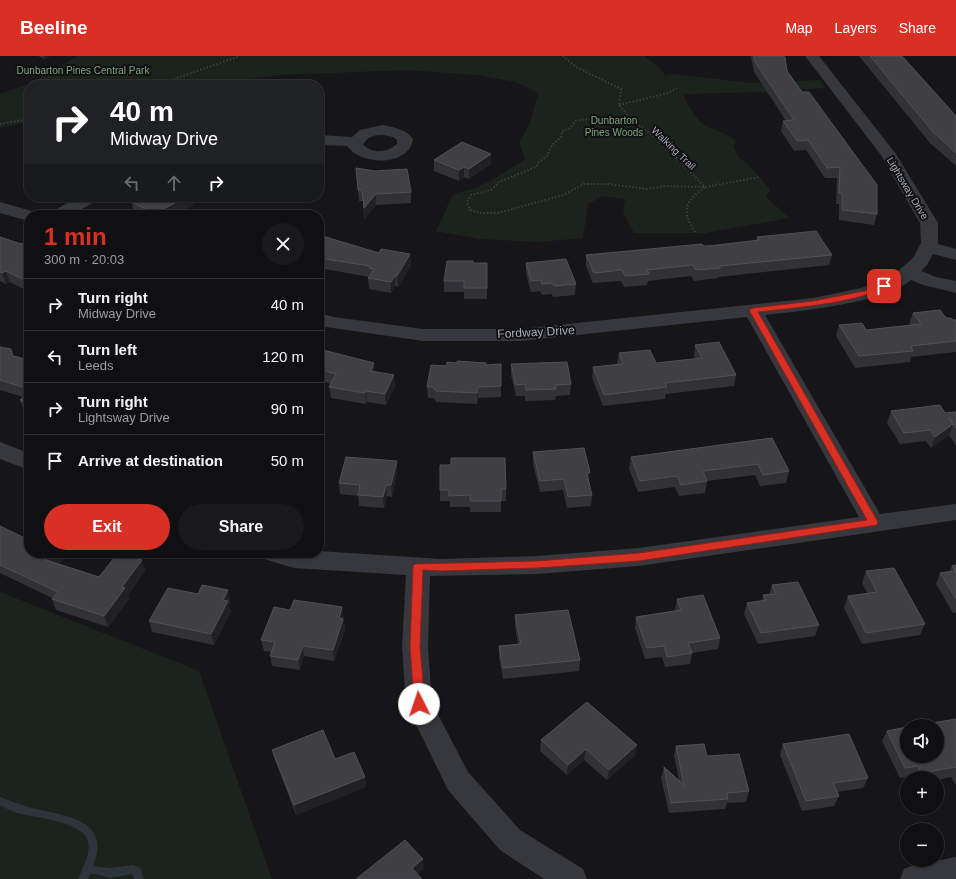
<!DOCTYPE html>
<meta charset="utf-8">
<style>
:root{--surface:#101012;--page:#19191b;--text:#f1f3f6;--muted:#9c9d9f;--line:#303032;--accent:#d93025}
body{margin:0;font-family:Arial,sans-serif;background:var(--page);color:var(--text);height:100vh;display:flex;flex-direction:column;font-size:15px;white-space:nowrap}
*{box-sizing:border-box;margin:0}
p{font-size:13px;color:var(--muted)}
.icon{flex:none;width:22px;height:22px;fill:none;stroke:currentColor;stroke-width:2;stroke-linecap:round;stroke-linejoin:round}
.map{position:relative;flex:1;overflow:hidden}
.side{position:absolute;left:24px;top:154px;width:300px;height:348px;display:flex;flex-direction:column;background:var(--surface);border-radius:16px;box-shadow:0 1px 3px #0004,0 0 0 1px var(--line)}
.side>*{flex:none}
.banner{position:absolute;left:24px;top:24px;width:300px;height:122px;border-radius:16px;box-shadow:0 1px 3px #0004,0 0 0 1px var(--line);background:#202124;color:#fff;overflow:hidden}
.controls{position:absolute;left:900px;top:663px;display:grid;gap:8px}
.controls a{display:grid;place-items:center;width:44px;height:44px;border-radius:50%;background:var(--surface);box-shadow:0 1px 3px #0004,0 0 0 1px var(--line);font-size:20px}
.pin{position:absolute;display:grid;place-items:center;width:34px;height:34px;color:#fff;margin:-17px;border-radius:8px;box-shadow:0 2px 6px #0006}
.me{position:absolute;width:44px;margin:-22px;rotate:356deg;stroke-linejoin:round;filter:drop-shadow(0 0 3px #0008)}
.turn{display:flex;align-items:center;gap:14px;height:84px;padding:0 20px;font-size:18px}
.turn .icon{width:52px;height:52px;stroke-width:2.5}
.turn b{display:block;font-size:28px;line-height:34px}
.lanes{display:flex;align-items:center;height:38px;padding:0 20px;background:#0003;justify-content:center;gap:20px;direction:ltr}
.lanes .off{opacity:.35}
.round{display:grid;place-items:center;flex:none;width:42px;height:42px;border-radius:21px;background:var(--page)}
.head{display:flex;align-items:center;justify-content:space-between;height:68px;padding:0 20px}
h1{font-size:24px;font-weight:700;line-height:30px;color:var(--accent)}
.cta{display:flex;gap:8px;margin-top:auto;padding:8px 20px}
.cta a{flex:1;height:46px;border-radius:24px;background:var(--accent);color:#fff;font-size:16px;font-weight:700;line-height:46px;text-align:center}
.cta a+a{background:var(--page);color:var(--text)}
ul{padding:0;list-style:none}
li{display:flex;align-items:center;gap:12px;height:52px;padding:0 20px;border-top:1px solid var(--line)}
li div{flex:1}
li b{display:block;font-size:15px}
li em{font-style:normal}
header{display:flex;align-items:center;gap:24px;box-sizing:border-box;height:56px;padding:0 20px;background:var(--accent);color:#fff}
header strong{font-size:19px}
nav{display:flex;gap:22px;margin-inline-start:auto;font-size:14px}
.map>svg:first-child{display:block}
.green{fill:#1c231d}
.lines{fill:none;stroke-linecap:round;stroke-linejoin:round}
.stream{fill:#2c353c;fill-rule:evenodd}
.path{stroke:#3d3f44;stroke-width:2;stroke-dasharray:1.5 2;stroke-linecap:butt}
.minor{fill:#37383d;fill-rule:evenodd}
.wall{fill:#323236}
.shaded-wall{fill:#212124}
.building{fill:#3f3f44;stroke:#4f5156}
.route{fill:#d93025;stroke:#8d1f18}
.labels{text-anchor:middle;stroke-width:4;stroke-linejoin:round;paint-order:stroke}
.far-park-label{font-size:10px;fill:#7fa381;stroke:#111113}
.far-street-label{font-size:10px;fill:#a8adb8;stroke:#111113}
.street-label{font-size:12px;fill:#a8adb8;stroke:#111113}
</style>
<header>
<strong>Beeline</strong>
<nav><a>Map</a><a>Layers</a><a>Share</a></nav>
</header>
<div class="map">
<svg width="956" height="823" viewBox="0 0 956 823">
<rect width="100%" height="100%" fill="#161618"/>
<path class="green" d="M78 0H645L662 14 665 20 672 18 751 27 820 24 826 32 763 36 683 38C689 51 696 66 710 72 720 76 726 78 736 84L734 91 738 101 750 110 770 133 766 141 789 162 706 177H634L623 156 625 143 603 140 588 148 583 182 539 186 480 183 436 175 453 138 476 132 494 123 525 103 519 86 530 67 538 37 516 26 476 19 408 14 280 19 197 29H29V66L0 72V38L29 28Z
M0 536 199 615 272 823H0Z"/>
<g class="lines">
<path class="stream" d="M0 741C11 745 21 749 32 752 64 760 113 763 93 810L110 812 133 809 140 812 144 823H134L132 818 110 822 96 818H90L88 823H78C83 811 91 798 88 785 84 766 33 761 17 757 11 755 6 752 0 749Z"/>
<path class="path" d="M563 0 576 11 621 33 619 49 632 65 658 83 705 131C684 146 681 156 696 177
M157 29 240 0
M619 49 668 37 677 32
M630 62 620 68H604L589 63 575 65 571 72 562 75V80L552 89 547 100 538 107 536 111 499 126 491 134 471 139 467 146 470 154 481 157H498L563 139 584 128H607L647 133 665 130 705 131 760 121
M0 68 29 63"/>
<path class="minor" d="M805 0H819L896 98 938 167V188L956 193V204L933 198 927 209 921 215 936 221 956 225V237L923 229 911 224C884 247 801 255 765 259L880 458 956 448V464L639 510 537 518 430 520 428 591 432 647 468 716 520 774 583 813 587 823H544L500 794 448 734 406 648 402 591 406 519 294 512 264 503 260 497H319V495L442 503 537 500 639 492 859 461 747 261 520 285H423L326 271 319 269V257L334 261 423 273H520L813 242 861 232 891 221 913 202 921 187 920 167 881 99Z
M383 69C395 72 406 73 413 83 409 111 361 110 347 90L319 89V79L352 81 360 74ZM383 79 393 81 397 84V88C386 97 374 98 363 89 367 80 375 79 383 79Z
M78 141H98L96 145 71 159H50L53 155Z
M0 146 35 156 37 159H29V165L0 157Z
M0 386 29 397V414L0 403Z
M956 801V823H900L904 813 915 809Z"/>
</g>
<path class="wall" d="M38 0H50L45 3Z
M751 0H783L787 15 877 158 874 169 839 164V148H836L837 122H825L806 94 794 95 781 75 783 65H786L754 16Z
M859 0H902L956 60V109H955L930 87Z
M491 98V108L469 123 464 121 459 125 434 115V104Z
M356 112 411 136V147L376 149 364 163 363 145H359Z
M139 141H192L193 149 174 159H140L134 156 131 145Z
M319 179 379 197 410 198 411 209 398 231 395 230 391 237 369 233 368 222 369 221 319 212Z
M0 181 21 188H29V236L10 226 6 228 0 225Z
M757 181 832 199 829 209 719 221 718 222 694 225 691 220 648 225 647 229 624 231 621 225 593 227 586 210V199L704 190 756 185Z
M473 207H487V243H464V236H444V225Z
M526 207 576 228 575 239 553 241 552 238 542 239 540 235 531 236 526 218Z
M913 257 946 262 953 264H956V296L911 301 910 306 855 312 836 280 839 269 866 274 910 269 909 268Z
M695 289 736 319 734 330 666 338 665 343 603 350 592 322 593 311 617 308 619 297 656 307 695 303 694 300Z
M0 291 13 300 29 304V348L23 341 0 334Z
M319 293 375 316 395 330 386 349 367 346 366 348 331 342 329 331 331 328 319 324Z
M511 308 571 328 570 339 556 340 555 344 525 345V340H516L511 319Z
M486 309 501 330V341L478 342 477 348 436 346 434 342H428L427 331Z
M20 344 29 348V357L24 355Z
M891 355 945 357 956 356V390L949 379 931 392 926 385 900 388 887 367Z
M772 382 789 415 786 427 760 430 755 419 707 425 705 437 679 440 675 431 638 436 629 413 631 401Z
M533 396 589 426 592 439 591 450 567 452 563 434 540 436 533 408Z
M397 416 392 441 387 440 384 452 359 450 358 440 340 438 339 427Z
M506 433V445H501V456H470V451H450V445H440V434Z
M0 470 29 497H67L68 498 58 508 99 521 142 504 145 515 128 539 129 543 108 571 56 554 52 543V542L0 517Z
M956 509V557H953L936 528 940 517 949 516 952 510Z
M866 515 925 568 920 579 862 588 844 552 848 540 868 538 862 527Z
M772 529 819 569 815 580 758 588 744 558 747 547 762 545 763 539H769Z
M677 543 720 582 718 593 692 597 690 608 665 611 662 601 645 603 635 572 636 561 675 555Z
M231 545 229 549 231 556 214 589 152 576 149 565Z
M342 551 345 574 334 605 304 600 300 614 272 610 270 600 272 596 264 595 261 584 290 554Z
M515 559 580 604 579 615 503 623 499 601V590L518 589 515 570Z
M956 663V728H955L951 721 937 724V722H914L913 720 900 722 882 685 887 675Z
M541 684 635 699 607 724 584 704 567 719 540 695Z
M783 688 868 722 863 732 837 736 839 740 834 750 802 755 780 699Z
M676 690 707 700 749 735 746 746 727 747 725 753 669 757 661 722 664 711 679 724 674 700Z
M272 694 335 703 365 721 366 731 296 759 275 704Z"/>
<path class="shaded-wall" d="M44 0H50L45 3Z
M491 98V108L469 123V113Z
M464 111V121L459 125V114Z
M376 138V149L364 163V152Z
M186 141H192L193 149 174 159H154V158Z
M410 198 411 209 398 231 397 220Z
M6 215 10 226 6 228 2 217Z
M395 220V230L391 237V226Z
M374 307 375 319 371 315Z
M394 319 395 330 386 349 385 338Z
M478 331V342L477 348V337Z
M366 335 367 346 366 348 365 337Z
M953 368 949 380 931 392 935 381Z
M397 405V416L392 441 391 429Z
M590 416 589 428 587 418Z
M386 429 387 440 384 452 383 441Z
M53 497H67L68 498 50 515 46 504Z
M142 504 145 515 128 539 129 543 108 571 104 560 122 531Z
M228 534 231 545 229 549 231 556 214 589 211 578 223 544Z
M342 551 345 574 334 605 333 594 339 562Z
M303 590 304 600 300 614 298 604Z
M637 689 635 699 607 724 609 714Z
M586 693 584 704 567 719 568 709Z
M365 721 366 731 296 759 294 749Z
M423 803 424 813 413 822 412 812Z"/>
<path class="building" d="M754 0H783L785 1 787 15 802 36H809L877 129V158L842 154V137H839L840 111 827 112 808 84 797 85 783 65 794 64 755 6Z
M870 0H902L956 60V97L933 76Z
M240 27H261V29H240Z
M462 86 491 98 469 113 464 111 459 114 434 104Z
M356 112 375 115 407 113 411 136 376 138 364 152 362 134H358Z
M139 141H186L154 158 131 145Z
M234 155 246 159H230Z
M816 175 832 199 720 210V212L696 214 693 209 647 214 649 218 625 220 622 214 594 217 586 199 702 188 704 190H709L759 184 757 181Z
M319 179 379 197 381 193 410 198 397 220H395L391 226 368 222 374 213 369 212 370 210 319 202Z
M0 181 21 188 25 186 29 188V226L6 215 2 217 0 216Z
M566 203 576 228 554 230 552 227 542 228 541 224 531 225 526 207Z
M447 205H473V207H487V232H464V225H444Z
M940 254 946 262H951L953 264H956V285L911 290 913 295 859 300 839 269 862 267 866 274 921 268 913 257Z
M719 286 736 319 665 327 667 331 604 339 593 311 623 308 619 297 650 294 656 307 702 302 695 289Z
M0 291 11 293 13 300 29 304V333L0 324Z
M319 293 374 307 371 315 394 319 385 338 366 335 365 337 329 331 336 318 319 313Z
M457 305 486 307V309L501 308V330L478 331 477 337 436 335 433 331H427L431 309 446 310 447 306 457 307Z
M567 306 571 328 555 329 556 333 526 334 525 328 516 329 511 308Z
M29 336V348L20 344Z
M940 349 945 357 956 356V372L949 362 953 368 935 381 930 374 904 377 891 355Z
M772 382 789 415 763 419 758 408 703 415 707 425 681 429 677 420 640 425 631 401Z
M584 392 590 416 587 418 592 439 568 441 564 423 540 425 533 396Z
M346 401 397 405 391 429H386L383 441 358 439 360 429 339 427Z
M451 402H505L506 433H501V445H470V439L449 440V434H440V409H451Z
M0 470 29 484V497H53L46 504 99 521 118 497 142 504 122 531 125 532 104 560 52 543 58 536 0 509Z
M956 509V543L940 517 955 515 952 510Z
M894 512 925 568 866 577 848 540 877 536 866 515Z
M798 526 819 569 761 577 747 547 766 544 763 539 776 538 772 529Z
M202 529 228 534 223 544 228 545 211 578 149 565 168 532 198 538Z
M703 539 720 582 688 587 692 597 667 601 664 590 647 592 636 561 681 554 677 543Z
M294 544 342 551 339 562 343 563 333 594 303 590 298 604 270 600 275 586 261 584 274 551 290 554Z
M568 554 580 604 503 612 499 590 521 588 515 559Z
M587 646 637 689 609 714 586 693 568 709 541 684Z
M956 663V711L921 717 918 710 905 712 887 675 907 671V700H937V670H914Z
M323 674 335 703 354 696 365 721 294 749 272 694Z
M849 678 868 722 833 727 839 740 806 745 783 688Z
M704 688 707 700 739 698 749 735 727 737 728 743 671 747 664 711 684 729 676 690Z
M405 784 423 803 412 812 422 823H356Z"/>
<path class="route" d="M884 228 888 230 887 232C846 248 801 251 758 256L878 466 877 469 639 505 537 512 442 515 423 514 420 591 425 648 423 651 419 653 416 651 414 648 410 591 413 510 415 508 537 505 639 497 867 464 749 254 753 252 813 245 864 235Z"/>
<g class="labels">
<g class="far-park-label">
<text x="83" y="18">Dunbarton Pines Central Park</text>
<text x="614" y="68">Dunbarton<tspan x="614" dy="12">Pines Woods</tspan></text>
</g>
<g class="far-street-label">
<text transform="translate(674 92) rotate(44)" y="4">Walking Trail</text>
<text transform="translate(908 132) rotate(59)" y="4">Lightsway Drive</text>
</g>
<g class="street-label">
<text transform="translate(536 276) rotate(-3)" y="4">Fordway Drive</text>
</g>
</g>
</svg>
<div class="controls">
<a><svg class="icon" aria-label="sound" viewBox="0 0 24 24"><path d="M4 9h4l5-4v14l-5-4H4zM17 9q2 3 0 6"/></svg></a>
<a>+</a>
<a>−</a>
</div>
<div class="pin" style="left:884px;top:230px;background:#d93025"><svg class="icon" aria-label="arrive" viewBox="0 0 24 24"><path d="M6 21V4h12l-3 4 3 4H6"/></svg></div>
<svg class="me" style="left:419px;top:648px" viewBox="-20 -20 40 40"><circle r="19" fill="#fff"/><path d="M0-13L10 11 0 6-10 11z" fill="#d93025"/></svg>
<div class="banner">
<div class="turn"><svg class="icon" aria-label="right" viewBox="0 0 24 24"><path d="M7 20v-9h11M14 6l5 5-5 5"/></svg><div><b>40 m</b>Midway Drive</div></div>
<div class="lanes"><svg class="icon off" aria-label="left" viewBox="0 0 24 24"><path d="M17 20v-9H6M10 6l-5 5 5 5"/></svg><svg class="icon off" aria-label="ahead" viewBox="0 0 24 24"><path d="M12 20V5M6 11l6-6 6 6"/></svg><svg class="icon" aria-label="right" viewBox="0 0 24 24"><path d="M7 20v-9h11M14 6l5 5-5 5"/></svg></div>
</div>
<section class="side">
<div class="head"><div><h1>1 min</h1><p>300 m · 20:03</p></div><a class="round"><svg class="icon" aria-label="close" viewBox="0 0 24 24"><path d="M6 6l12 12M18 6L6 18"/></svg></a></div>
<ul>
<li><svg class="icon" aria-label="right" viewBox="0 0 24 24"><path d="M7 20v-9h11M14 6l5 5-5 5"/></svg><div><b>Turn right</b><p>Midway Drive</p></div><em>40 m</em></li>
<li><svg class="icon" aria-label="left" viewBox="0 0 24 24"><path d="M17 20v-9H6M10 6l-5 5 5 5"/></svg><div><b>Turn left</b><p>Leeds</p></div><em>120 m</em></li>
<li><svg class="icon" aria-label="right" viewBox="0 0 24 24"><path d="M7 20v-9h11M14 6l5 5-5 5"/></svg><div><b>Turn right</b><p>Lightsway Drive</p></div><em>90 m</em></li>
<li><svg class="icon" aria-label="arrive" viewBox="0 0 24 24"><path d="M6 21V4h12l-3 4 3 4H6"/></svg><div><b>Arrive at destination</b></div><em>50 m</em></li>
</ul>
<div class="cta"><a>Exit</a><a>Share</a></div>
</section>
</div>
